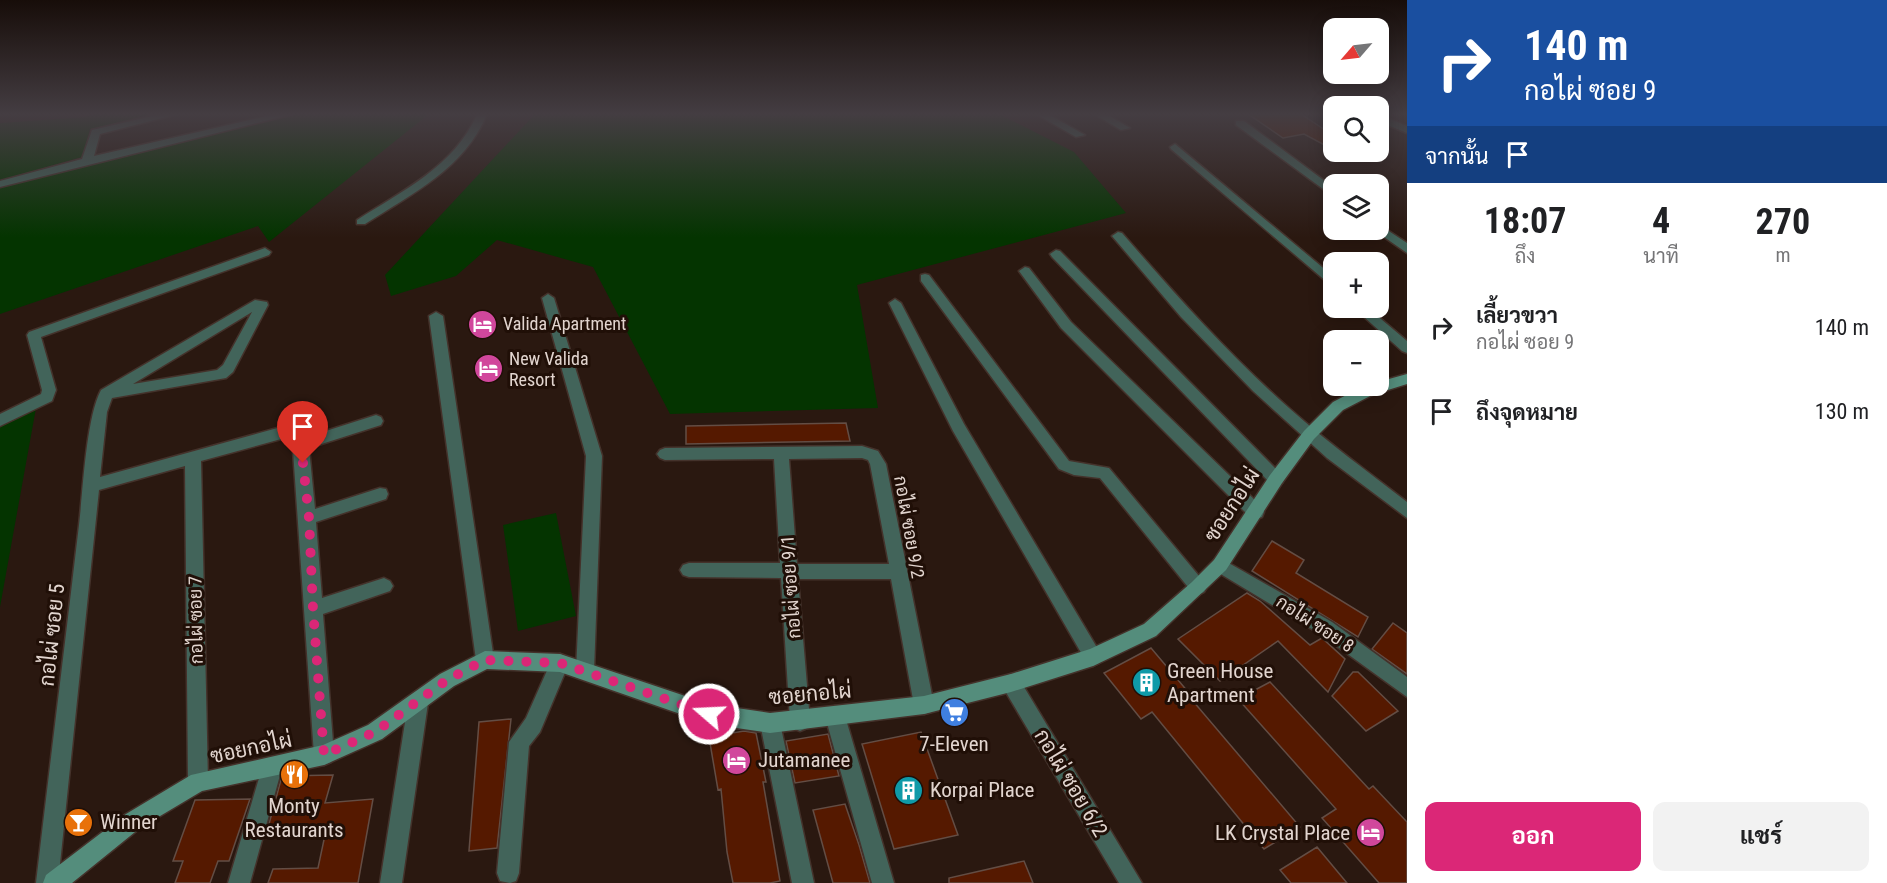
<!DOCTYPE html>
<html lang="th">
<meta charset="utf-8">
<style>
:root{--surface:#fff;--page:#f2f2f2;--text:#202124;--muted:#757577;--accent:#db2777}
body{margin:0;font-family:"Roboto Condensed",Sarabun,sans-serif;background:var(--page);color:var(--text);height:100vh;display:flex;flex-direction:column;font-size:22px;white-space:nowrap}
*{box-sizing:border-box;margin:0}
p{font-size:20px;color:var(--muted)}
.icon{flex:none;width:33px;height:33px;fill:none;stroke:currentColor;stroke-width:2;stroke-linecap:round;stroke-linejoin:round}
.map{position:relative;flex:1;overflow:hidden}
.sheet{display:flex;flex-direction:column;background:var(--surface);width:480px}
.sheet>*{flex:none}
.guide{background:#1a4fa0;color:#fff;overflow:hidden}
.needle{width:39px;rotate:242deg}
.buttons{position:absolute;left:1323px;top:18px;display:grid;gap:12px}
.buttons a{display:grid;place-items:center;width:66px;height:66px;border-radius:12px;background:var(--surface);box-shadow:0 3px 15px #0003;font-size:30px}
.pin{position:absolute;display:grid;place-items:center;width:51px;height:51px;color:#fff;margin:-62px -26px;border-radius:50% 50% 50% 0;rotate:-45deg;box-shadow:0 0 6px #0007}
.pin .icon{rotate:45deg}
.me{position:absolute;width:66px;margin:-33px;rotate:289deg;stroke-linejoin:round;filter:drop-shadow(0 0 4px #0008)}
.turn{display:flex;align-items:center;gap:21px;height:126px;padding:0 18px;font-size:27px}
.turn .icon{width:78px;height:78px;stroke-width:2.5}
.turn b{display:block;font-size:42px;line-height:51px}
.then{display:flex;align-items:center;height:57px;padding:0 18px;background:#0003;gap:12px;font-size:22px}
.eta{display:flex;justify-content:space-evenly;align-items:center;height:102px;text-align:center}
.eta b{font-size:36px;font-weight:700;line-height:42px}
.cta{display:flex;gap:12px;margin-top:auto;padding:12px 18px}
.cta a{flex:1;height:69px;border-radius:12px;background:var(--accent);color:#fff;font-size:24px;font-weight:700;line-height:69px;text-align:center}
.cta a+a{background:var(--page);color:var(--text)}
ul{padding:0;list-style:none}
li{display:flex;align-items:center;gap:18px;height:84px;padding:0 18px}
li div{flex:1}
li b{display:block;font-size:22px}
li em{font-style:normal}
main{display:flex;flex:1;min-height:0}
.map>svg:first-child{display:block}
.green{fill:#043400}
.building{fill:#551900;stroke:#634d44;stroke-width:1.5}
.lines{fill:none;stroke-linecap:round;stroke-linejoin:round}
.street-casing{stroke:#44322b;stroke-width:3}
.secondary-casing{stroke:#44322b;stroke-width:3}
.street{fill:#42645a;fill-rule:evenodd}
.secondary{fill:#548d7c;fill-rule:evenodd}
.route{stroke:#db2777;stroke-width:10;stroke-dasharray:0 18}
.labels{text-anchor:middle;stroke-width:6;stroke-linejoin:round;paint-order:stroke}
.poi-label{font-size:18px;fill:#e2d5cf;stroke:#200f07;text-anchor:start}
.street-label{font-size:18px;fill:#e2d5cf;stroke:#200f07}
.near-street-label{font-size:21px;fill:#e2d5cf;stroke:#200f07}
.near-poi-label{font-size:21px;fill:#e2d5cf;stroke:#200f07;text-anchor:start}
</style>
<main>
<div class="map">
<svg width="1407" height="883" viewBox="0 0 1407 883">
<rect width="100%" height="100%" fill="#2a1810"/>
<path class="green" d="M94 114H153L90 129 82 157 0 180V123L85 117Z
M298 114H429L269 242 258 226 0 314V187L80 165Z
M535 114H999L1074 152 1126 213 857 285 878 408 670 414 593 267 497 240 456 276 391 296 385 275Z
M36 408 0 607V425Z
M556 513 576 616 518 631 503 525Z"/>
<path class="building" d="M1248 114H1301L1325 130 1334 127V150L1304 134 1283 138Z
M846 423 850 441 686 444V426Z
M1272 541 1304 560 1296 573 1368 617 1358 637 1252 571Z
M1247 593 1260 601 1310 645 1322 638 1345 659 1328 692 1278 641 1220 681 1178 639Z
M1393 623 1407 633V674L1372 649Z
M1151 648 1189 693 1187 694 1300 827 1264 849 1152 712 1141 719 1104 673Z
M1353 672H1358L1398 711 1366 731 1332 696Z
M1270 682 1369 789 1373 786 1407 822V883H1379L1322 818 1336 809 1238 699Z
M511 719 497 848 469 851 479 722Z
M744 731 756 733 766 782H763L780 881 770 883H733L727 852 721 789 718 790 709 737Z
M921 732 958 835 894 849 862 744Z
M828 734 839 776 795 783 786 741Z
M333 775 325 803 373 799 358 883H268L273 869 318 868 325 835H266L282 776Z
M250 799 229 861H218L210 883H175L183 861H173L195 800Z
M845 804 859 845 870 883H833L813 810Z
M1317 847 1347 883H1291L1280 870Z
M1024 861 1033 883H949V878Z"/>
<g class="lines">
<defs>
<path id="street" d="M161 114H178L100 134 94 156 276 114H293L0 187V181L82 159 92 130Z
M477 114H487C465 168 412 194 365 224H357V220C402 191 455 166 477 114Z
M1036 114H1048L1085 135 1076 137Z
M1094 114H1106L1130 128 1121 130Z
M1378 114 1407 126V133L1378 121Z
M1236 121H1244L1334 188V197L1236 125Z
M1175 144 1334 277V288L1171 149 1170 147Z
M1378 224 1407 243V253L1374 230H1378Z
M1118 232 1122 233C1175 294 1229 355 1289 408 1327 442 1367 471 1407 502V518L1327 458 1253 391 1181 317 1112 236Z
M265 248 271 252 269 255 41 337 56 390 52 401 0 426V414L41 394 42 390 27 335 29 332Z
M1056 250 1060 251 1282 475 1284 479 1282 483H1270L1052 257 1050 254Z
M1025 267 1029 268 1071 322 1262 507 1264 512 1262 517 1256 519 1250 517 1061 328 1019 271Z
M925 274 929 275 1069 461 1109 468 1204 582 1207 587 1204 592 1198 595 1192 592 1100 478 1074 475 1059 469 921 281V275Z
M548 294 554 298 602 456 594 671 592 677 585 680 578 677 576 671 586 456 542 298Z
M895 299 901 303 964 424 1099 651 1102 657 1099 663 1093 666 1087 663 953 431 889 303Z
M255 300 267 302 268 305 233 372 226 378 112 398 107 412 100 477 299 422 304 424 307 437 376 415 381 417 383 421 381 425 309 448 315 509 380 488 386 489 388 494 386 499 316 522 322 598 384 578 390 581 393 586 390 591 323 614 334 755 331 762 324 765 317 762 314 755 292 436 201 461 208 782 205 789 198 792 191 789 188 782 185 466 99 490 58 883H36C50 764 65 644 79 525 83 491 86 418 101 390ZM252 312 223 365 217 370 133 384Z
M1354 308H1368L1407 341V353L1402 351Z
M436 312 443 316 494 660 492 666 485 669 478 666 476 660 429 316Z
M862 446 878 451 886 464 934 705 931 712 924 714 917 712 914 705 891 579H798L810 721 807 728 800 731 793 728 790 721 781 578 689 577 683 575 680 570 683 565 689 563H780L774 459 665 460 660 458 657 454 660 450 665 448ZM862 458 868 460 870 464 889 564H797L789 459Z
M1220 558 1332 622 1407 677V697L1320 634 1214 570 1212 565 1214 560Z
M560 654 567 657 569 663 540 732 529 746 519 873 516 881 510 883 500 881 497 873 509 742 526 718 553 657Z
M1011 674 1018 677 1142 883H1119L1004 689 1002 683 1004 677Z
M418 694 425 696 428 703 402 883H380L408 703 411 696Z
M835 706 842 709 845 716 894 883H872L825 716 828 709Z
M770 713 777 716 780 723 814 883H792L760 723 763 716Z
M272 758 279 761 282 768 250 883H228L262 768 265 761Z"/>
<path id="secondary" d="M1407 374V384L1372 395 1343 410 1314 439 1282 483 1226 570 1156 636 1093 666 1011 692 924 714 770 733 709 724 560 672 487 669 454 686 382 739 324 765 202 791 140 828 72 883H43L46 875 126 814 191 775 323 745 368 725 440 674 485 651 560 654 709 704 770 713 924 696 1011 674 1090 649 1144 624 1192 582 1214 560 1270 475 1304 431 1333 402 1362 387 1378 386V382Z"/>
</defs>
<use href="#street" class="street-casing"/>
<use href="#secondary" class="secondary-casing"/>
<use href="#street" class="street"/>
<use href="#secondary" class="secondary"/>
</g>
<linearGradient id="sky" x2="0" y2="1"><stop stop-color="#170d09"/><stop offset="0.48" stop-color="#443d42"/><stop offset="1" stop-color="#443d42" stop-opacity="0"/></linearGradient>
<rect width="1407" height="238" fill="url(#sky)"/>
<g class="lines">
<path class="route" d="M303 463 309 518 313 609 324 755 375 732 447 680 485 660 560 663 709 714"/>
</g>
<defs>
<symbol id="hotel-disc" viewBox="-11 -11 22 22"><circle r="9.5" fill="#d1479c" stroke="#200f07"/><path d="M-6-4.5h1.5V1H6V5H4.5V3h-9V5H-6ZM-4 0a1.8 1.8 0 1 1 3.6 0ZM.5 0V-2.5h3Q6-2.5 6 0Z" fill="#fff"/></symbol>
<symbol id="building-disc" viewBox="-11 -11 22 22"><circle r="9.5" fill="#0f9aa8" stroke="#200f07"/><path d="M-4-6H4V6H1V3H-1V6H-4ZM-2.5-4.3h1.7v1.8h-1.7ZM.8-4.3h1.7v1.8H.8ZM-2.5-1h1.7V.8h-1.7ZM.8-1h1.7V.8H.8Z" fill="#fff"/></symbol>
<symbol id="supermarket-disc" viewBox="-11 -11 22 22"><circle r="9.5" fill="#3f7fe0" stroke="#200f07"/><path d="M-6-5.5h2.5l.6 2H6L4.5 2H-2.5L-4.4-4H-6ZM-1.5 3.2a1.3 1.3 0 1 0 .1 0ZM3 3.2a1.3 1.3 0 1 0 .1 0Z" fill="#fff"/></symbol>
<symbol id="restaurant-disc" viewBox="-11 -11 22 22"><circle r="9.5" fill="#e8710a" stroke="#200f07"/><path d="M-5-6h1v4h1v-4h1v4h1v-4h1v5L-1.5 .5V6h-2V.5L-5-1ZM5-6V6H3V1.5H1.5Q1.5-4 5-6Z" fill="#fff"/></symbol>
<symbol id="bar-disc" viewBox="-11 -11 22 22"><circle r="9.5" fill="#e8710a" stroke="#200f07"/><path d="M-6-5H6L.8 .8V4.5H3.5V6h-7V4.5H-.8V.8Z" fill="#fff"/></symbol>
</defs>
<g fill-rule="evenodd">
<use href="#hotel-disc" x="466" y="308" width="33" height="33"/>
<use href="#hotel-disc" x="472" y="352" width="33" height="33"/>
<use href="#building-disc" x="1130" y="666" width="33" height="33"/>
<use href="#supermarket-disc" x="938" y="696" width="33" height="33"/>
<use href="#hotel-disc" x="720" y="744" width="33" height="33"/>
<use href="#restaurant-disc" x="278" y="758" width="33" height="33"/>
<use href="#building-disc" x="892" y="774" width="33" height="33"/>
<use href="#bar-disc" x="62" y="806" width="33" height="33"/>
<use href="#hotel-disc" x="1354" y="816" width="33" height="33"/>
</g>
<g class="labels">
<g class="poi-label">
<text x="503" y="330">Valida Apartment</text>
<text x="509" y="365">New Valida<tspan x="509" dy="21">Resort</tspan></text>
</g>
<g class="street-label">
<text transform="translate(909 527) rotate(80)" y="6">กอไผ่ ซอย 9/2</text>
<text transform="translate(791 587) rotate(-94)" y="6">กอไผ่ ซอย 9/1</text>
<text transform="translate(196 620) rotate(-91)" y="6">กอไผ่ ซอย 7</text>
<text transform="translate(1315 624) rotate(33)" y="6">กอไผ่ ซอย 8</text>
</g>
<g class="near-street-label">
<text transform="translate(1232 505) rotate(-57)" y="7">ซอยกอไผ่</text>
<text transform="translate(52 635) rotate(-84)" y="7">กอไผ่ ซอย 5</text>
<text transform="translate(810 694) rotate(-5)" y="7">ซอยกอไผ่</text>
<text transform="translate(251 748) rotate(-12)" y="7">ซอยกอไผ่</text>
<text transform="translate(1071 783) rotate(59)" y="7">กอไผ่ ซอย 6/2</text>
</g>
<g class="near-poi-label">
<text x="1167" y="678">Green House<tspan x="1167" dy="24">Apartment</tspan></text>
<text x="954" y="751" text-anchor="middle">7-Eleven</text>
<text x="758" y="767">Jutamanee</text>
<text x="930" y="797">Korpai Place</text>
<text x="294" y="813" text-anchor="middle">Monty<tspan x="294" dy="24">Restaurants</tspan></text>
<text x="100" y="829">Winner</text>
<text x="1350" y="840" text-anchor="end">LK Crystal Place</text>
</g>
</g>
</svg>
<div class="buttons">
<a><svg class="needle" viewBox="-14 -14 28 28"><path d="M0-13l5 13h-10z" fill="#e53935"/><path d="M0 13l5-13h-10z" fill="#757577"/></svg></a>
<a><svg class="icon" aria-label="search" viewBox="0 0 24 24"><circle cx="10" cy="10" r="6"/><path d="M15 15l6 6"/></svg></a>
<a><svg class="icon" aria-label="layers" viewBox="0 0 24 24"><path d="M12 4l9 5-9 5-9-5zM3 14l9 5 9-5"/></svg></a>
<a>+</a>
<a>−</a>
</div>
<div class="pin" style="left:303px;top:463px;background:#d93025"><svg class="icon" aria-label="arrive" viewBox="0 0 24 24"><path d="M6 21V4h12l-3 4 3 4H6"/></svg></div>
<svg class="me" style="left:709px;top:714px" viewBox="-20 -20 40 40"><circle r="17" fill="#db2777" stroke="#fff" stroke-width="3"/><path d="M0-11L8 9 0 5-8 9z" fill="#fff"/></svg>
</div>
<section class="sheet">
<div class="guide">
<div class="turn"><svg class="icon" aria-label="right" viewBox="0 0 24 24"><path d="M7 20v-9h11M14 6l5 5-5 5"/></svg><div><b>140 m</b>กอไผ่ ซอย 9</div></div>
<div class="then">จากนั้น<svg class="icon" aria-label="arrive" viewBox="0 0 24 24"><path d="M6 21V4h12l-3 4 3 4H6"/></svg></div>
</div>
<div class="eta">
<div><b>18:07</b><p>ถึง</p></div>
<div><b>4</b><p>นาที</p></div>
<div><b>270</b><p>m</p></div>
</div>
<ul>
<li><svg class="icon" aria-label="right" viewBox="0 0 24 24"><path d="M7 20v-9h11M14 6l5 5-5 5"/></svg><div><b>เลี้ยวขวา</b><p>กอไผ่ ซอย 9</p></div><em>140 m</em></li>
<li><svg class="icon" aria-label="arrive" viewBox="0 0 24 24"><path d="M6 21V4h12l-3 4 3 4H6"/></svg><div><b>ถึงจุดหมาย</b></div><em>130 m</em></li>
</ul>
<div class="cta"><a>ออก</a><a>แชร์</a></div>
</section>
</main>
